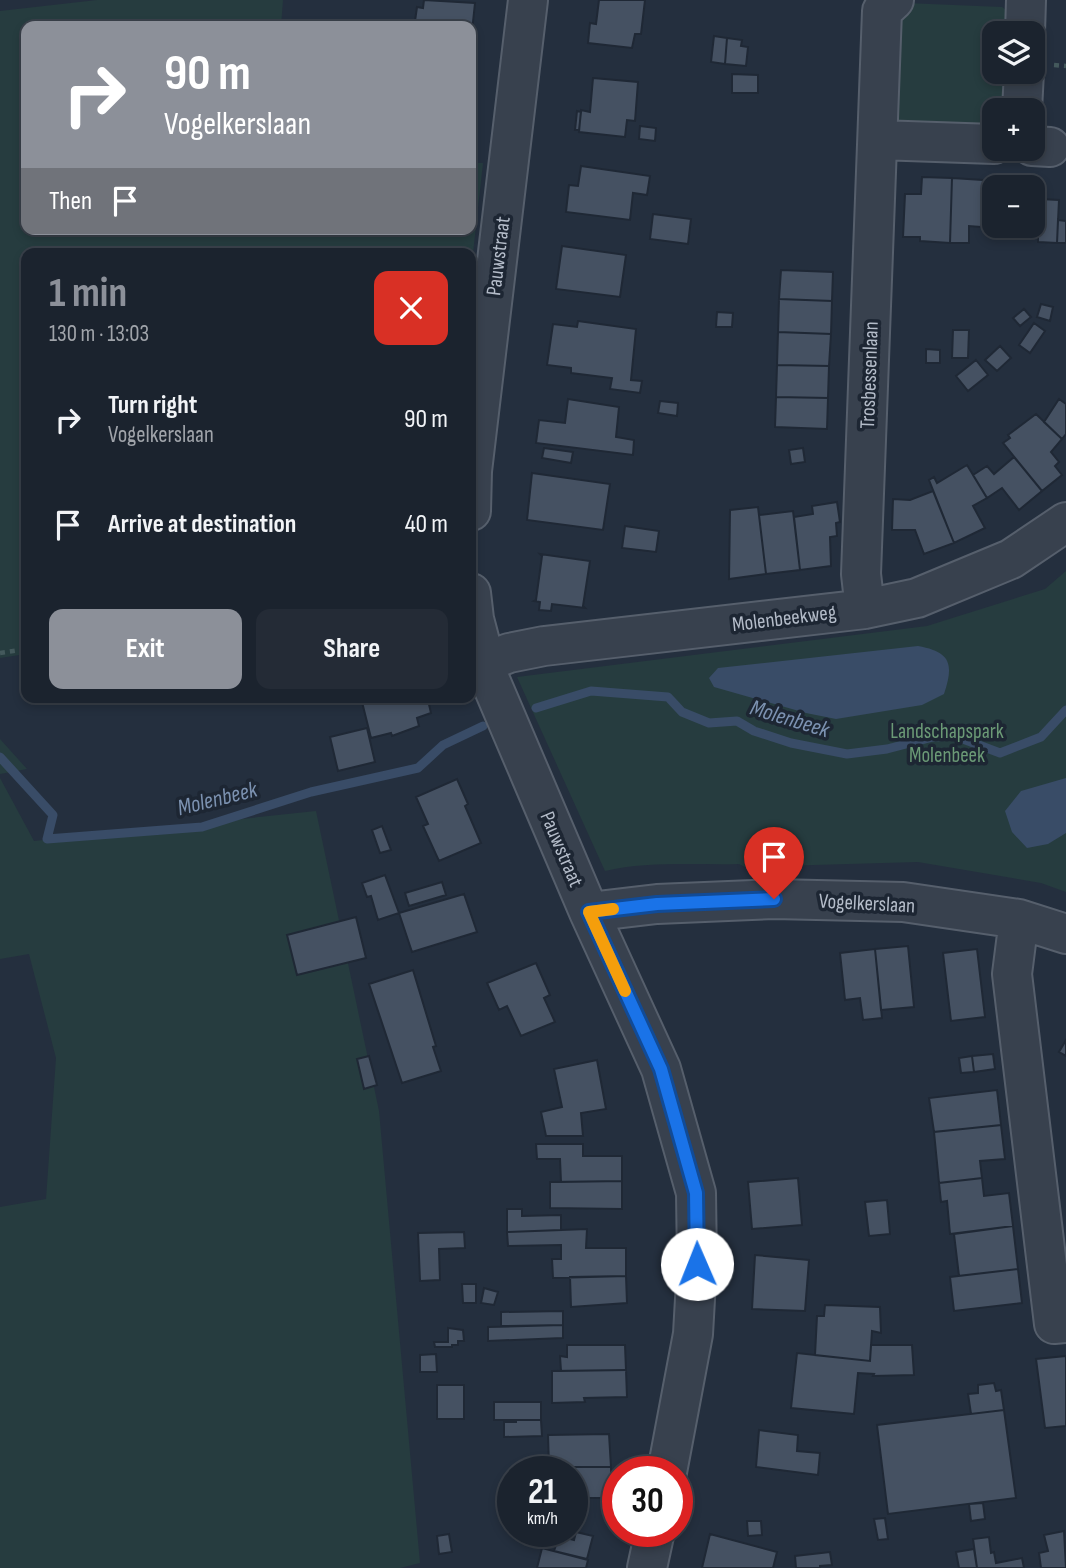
<!DOCTYPE html>
<meta charset="utf-8">
<style>
:root{--surface:#1b232e;--page:#242b36;--text:#f1f3f6;--muted:#a0a4aa;--line:#39404a;--accent:#8c9099}
body{margin:0;font-family:"Sofia Sans Condensed",sans-serif;background:var(--page);color:var(--text);height:100vh;display:flex;flex-direction:column;font-size:26px;white-space:nowrap}
*{box-sizing:border-box;margin:0}
p{font-size:23px;color:var(--muted)}
.icon{flex:none;width:38px;height:38px;fill:none;stroke:currentColor;stroke-width:2;stroke-linecap:round;stroke-linejoin:round}
.map{position:relative;flex:1;overflow:hidden}
.panel{position:absolute;left:21px;top:248px;width:455px;height:455px;display:flex;flex-direction:column;background:var(--surface);border-radius:14px;box-shadow:0 4px 10px #0003,0 0 0 2px var(--line)}
.panel>*{flex:none}
.banner{position:absolute;left:21px;top:21px;width:455px;height:214px;border-radius:14px;box-shadow:0 4px 10px #0003,0 0 0 2px var(--line);background:#8c9099;color:#fff;overflow:hidden}
.controls{position:absolute;left:982px;top:21px;display:grid;gap:14px}
.controls a{display:grid;place-items:center;width:63px;height:63px;border-radius:14px;background:var(--surface);box-shadow:0 4px 10px #0003,0 0 0 2px var(--line);font-size:35px}
.speed{position:absolute;left:497px;top:1456px;display:flex;gap:14px;font-size:35px;font-weight:700;text-align:center}
.speed>*{display:grid;place-content:center;width:91px;height:91px;border-radius:50%;background:var(--surface);box-shadow:0 4px 10px #0003,0 0 0 2px var(--line);line-height:1}
.speed small{font-size:18px;font-weight:400}
.speed .limit{border:10px solid #d22;background:#fff;color:#111}
.pin{position:absolute;display:grid;place-items:center;width:60px;height:60px;color:#fff;margin:-72px -30px;border-radius:50% 50% 50% 0;rotate:-45deg;box-shadow:0 0 7px #0007}
.pin .icon{rotate:45deg}
.me{position:absolute;width:77px;margin:-38px;rotate:359deg;stroke-linejoin:round;filter:drop-shadow(0 0 5px #0008)}
.turn{display:flex;align-items:center;gap:24px;height:147px;padding:0 28px;font-size:32px}
.turn .icon{width:91px;height:91px;stroke-width:2.5}
.turn b{display:block;font-size:49px;line-height:60px}
.then{display:flex;align-items:center;height:66px;padding:0 28px;background:#0003;gap:14px;font-size:26px}
.round{display:grid;place-items:center;flex:none;width:74px;height:74px;border-radius:14px;background:var(--page)}
.summary{display:flex;align-items:center;justify-content:space-between;height:119px;padding:0 28px}
h1{font-size:42px;font-weight:700;line-height:52px;color:var(--accent)}
.action{display:flex;gap:14px;margin-top:auto;padding:14px 28px}
.action a{flex:1;height:80px;border-radius:14px;background:var(--accent);color:#fff;font-size:28px;font-weight:700;line-height:80px;text-align:center}
.action a+a{background:var(--page);color:var(--text)}
ul{padding:0;list-style:none}
li{display:flex;align-items:center;gap:21px;height:105px;padding:0 28px}
li div{flex:1}
li b{display:block;font-size:26px}
li em{font-style:normal}
.map>svg:first-child{display:block}
.green{fill:#263c3f}
.water{fill:#394c67}
.lines{fill:none;stroke-linecap:round;stroke-linejoin:round}
.stream{stroke:#394c67;stroke-width:9}
.building{fill:#455162;stroke:#1f2835;stroke-width:2}
.minor-casing{stroke:#565f6c;stroke-width:42}
.path{stroke:#44595c;stroke-width:4.5;stroke-dasharray:5 5;stroke-linecap:butt}
.minor{stroke:#38414e;stroke-width:38}
.route-casing{stroke:#114b97;stroke-width:18}
.route{stroke:#1a73e8;stroke-width:12}
.slow{stroke:#f59e0b;stroke-width:12}
.labels{text-anchor:middle;stroke-width:7;stroke-linejoin:round;paint-order:stroke}
.street-label{font-size:21px;fill:#b4bcc9;stroke:#1d2633}
.park-label{font-size:21px;fill:#6b9a76;stroke:#1d2633}
.water-label{font-size:23px;font-style:italic;fill:#7c92b1;stroke:#1d2633}
</style>
<div class="map">
<svg width="1066" height="1568" viewBox="0 0 1066 1568">
<rect width="100%" height="100%" fill="#242f3e"/>
<path class="green" d="M97 0H283L281 26H26V229H471V163H483L471 271V254H26V654L0 658V11Z
M906 3 1002 7 1013 15 1012 33H994V72H1011L1010 110H994V132L900 129 893 119 896 12Z
M1066 571V892L1041 883 918 862 745 867 739 864C695 865 647 861 605 871L517 677 927 626 1045 589Z
M0 739 27 769 0 774Z
M0 778 34 841 316 811 379 1111 420 1563 400 1568H0V1207L46 1199 56 1058 29 954 0 959Z"/>
<path class="water" d="M918 646C951 652 954 664 944 694L922 705 836 719 806 713 714 687 709 678 718 668Z
M1066 778V833L1048 844 1027 848 1012 832 1005 811 1021 791Z"/>
<g class="lines">
<path class="stream" d="M536 708 591 691 668 697 682 712 709 723 737 721 754 731 791 743 847 754 887 749 933 737 955 736 1000 753 1041 737 1066 710
M0 757 53 815 47 839 202 827 311 792 418 768 443 745 483 726"/>
</g>
<path class="building" d="M424 0 475 3 471 41V26H420L421 21H415L417 7 423 8Z
M599 0H645L641 34H635L632 48 588 43 590 23 596 24Z
M714 36 727 38 725 64 711 62Z
M727 38 742 40 741 46 748 47 746 66 725 64Z
M732 74 758 75V93H732Z
M593 78 638 82 635 121 627 120 625 137 579 132 581 110 590 112Z
M577 111 581 112 579 130H575Z
M640 126 656 128 655 141 639 139Z
M581 166 650 176 647 195 633 193 630 220 566 212 569 185 578 186Z
M922 177 952 178 950 243 920 241V237H903L905 194H921Z
M952 178 983 180 981 227 969 226V243H950Z
M983 180 1012 181V187H994V226H1011V228L981 227Z
M1012 181 1042 182 1041 199 1059 200 1057 243 1038 242V233H1010L1011 226H1032V187H1012Z
M653 214 691 219 688 244 650 239Z
M1058 220 1066 221V243H1057Z
M562 246 626 255 620 297 556 289Z
M781 270 833 272 832 301 779 299Z
M779 299 832 301 831 334 778 332Z
M1041 304 1053 307 1050 321 1037 317Z
M1024 309 1031 317 1020 326 1013 318Z
M717 312 733 313 732 327H716Z
M578 321 636 329 631 380 642 381 640 393 610 389 612 378 571 373V368L547 365 553 324 577 327Z
M1034 323 1045 331 1030 353 1019 345Z
M953 330H969L968 358H952Z
M778 332 831 334 829 366 777 365Z
M1000 346 1011 358 997 371 985 360Z
M926 349 940 350V363H926Z
M976 360 988 375 968 391 956 376Z
M777 365 829 366 828 398 776 397Z
M776 397 828 398 827 429 775 427Z
M568 399 619 407 616 437 634 440 633 455 536 443 539 420 565 423Z
M1059 399 1066 404V434L1062 439 1044 422Z
M660 401 678 403 677 416 658 413Z
M1036 414 1062 439 1051 452 1059 462 1055 466 1062 475 1042 491 1003 443 1010 438 1008 435Z
M544 448 573 452 571 463 542 458Z
M803 448 805 462 791 464 789 450Z
M1014 457 1042 491 1019 510 1002 488 987 498 973 475 987 466 994 474Z
M967 465 987 498 973 506 985 528 954 543 929 480 934 477 937 483Z
M532 473 610 484 603 530 527 520Z
M933 491 954 543 924 554 915 530H892L893 499 910 500Z
M837 502 840 522 836 523 837 536 830 537 831 566 800 570 794 517 813 514 812 506Z
M758 507 766 574 729 579 730 510Z
M793 511 800 570 766 574 759 515Z
M625 526 659 531 656 552 622 548Z
M540 554 590 561 583 606 585 608 552 604 551 611 539 610 540 602 534 601 536 600 542 556Z
M361 698H432L428 700 431 713 417 718 419 726 392 736 391 733 371 738Z
M367 728 375 762 338 771 330 737Z
M457 779 468 804 465 806 481 843 439 861 423 826 428 824 416 797Z
M382 826 391 850 380 853 372 830Z
M385 875 399 913 378 920 371 896 367 897 362 883Z
M442 882 446 895 409 906 405 893Z
M464 894 477 932 412 952 399 913Z
M356 917 366 958 297 975 287 935Z
M908 946 914 1007 881 1010 875 949Z
M875 949 882 1018 863 1020 860 998 845 1000 840 953Z
M977 949 985 1017 951 1021 943 953Z
M536 963 550 995 544 998 555 1022 521 1036 507 1006 499 1010 487 983Z
M413 970 436 1046 433 1047 441 1071 402 1083 369 984Z
M1066 1040V1056L1059 1052Z
M993 1054 995 1069 974 1072 972 1056Z
M369 1056 377 1085 364 1089 357 1059Z
M972 1056 974 1072 961 1073 959 1058Z
M597 1060 606 1109 581 1113 583 1136H546L541 1112 562 1107 554 1069Z
M997 1090 1001 1125 934 1132 929 1098Z
M1001 1125 1005 1159 980 1161 982 1178 939 1183 934 1132Z
M536 1144H583V1156H622V1181L561 1182 560 1159H537Z
M798 1178 802 1225 752 1229 748 1182Z
M982 1178 984 1196 1009 1193 1013 1226 950 1234 947 1201 941 1202 939 1183Z
M622 1181V1209L550 1208V1182Z
M887 1200 890 1234 869 1236 865 1202Z
M507 1209H522V1216L561 1215V1230L507 1232Z
M1013 1226 1018 1269 959 1276 954 1234Z
M587 1229 586 1248H626V1276L553 1278 552 1259H561V1245L508 1246 507 1232Z
M464 1232 465 1248 439 1249 440 1280 420 1281 418 1233Z
M755 1255 809 1260 805 1311 752 1309Z
M1018 1269 1022 1303 954 1311 950 1277Z
M626 1276 627 1303 571 1307 570 1277Z
M462 1284H476V1303H463Z
M484 1288 498 1292 494 1305 481 1303Z
M825 1305 880 1307 881 1333 872 1331 870 1361 815 1355 817 1316H824Z
M563 1311V1325L501 1326V1312Z
M563 1325V1338L488 1341V1327Z
M448 1328 463 1330 464 1341H458V1345H452V1347H435L434 1342H448Z
M567 1345H625L626 1370 561 1371 560 1356 567 1357Z
M871 1345H912L914 1375 873 1376 874 1374 858 1373 854 1414 791 1408 797 1353 870 1361Z
M436 1354 437 1372H420V1355Z
M1066 1356V1426L1045 1428 1036 1359Z
M626 1370 627 1397 584 1398 585 1402 552 1403V1371Z
M994 1383 996 1391 1001 1390 1004 1410 971 1414 968 1394 978 1393V1385Z
M437 1385H464V1419H437Z
M494 1402H541V1420H494Z
M1004 1410 1016 1498 888 1514 877 1425Z
M516 1420H541L542 1436 504 1437V1422H516Z
M759 1430 798 1435 797 1451 820 1453 818 1475 756 1467Z
M609 1434 611 1467H549L548 1435Z
M547 1467H611L612 1498H572V1472H546Z
M983 1503 985 1519 971 1521 969 1504Z
M885 1518 888 1539 878 1540 874 1519Z
M747 1521H761L762 1535 748 1536Z
M1064 1531 1066 1568H1041L1039 1553 1048 1551 1044 1535Z
M576 1532 593 1536 587 1559 554 1551 559 1536 574 1540Z
M449 1534 452 1552 439 1554 437 1536Z
M710 1534 777 1552 773 1568H702Z
M989 1537 991 1553 994 1552 996 1563 1022 1558 1024 1568H977L973 1539Z
M542 1548 588 1560 586 1568H537Z
M974 1549 977 1568H959L956 1552Z
M830 1552 832 1565 820 1566V1568H796L795 1556Z"/>
<g class="lines">
<defs>
<path id="minor" d="M1025 33 1026 0
M1022 110 1024 72
M878 140 994 144
M1032 146 1050 147
M471 511 472 471 528 0
M471 593 474 619 490 680 589 912 661 1069 696 1193 697 1264 693 1334 667 1472
M865 609 861 574 882 11 894 0
M486 662 509 653 544 646 865 609 917 598 1011 559 1066 522
M589 912 657 904 774 899 903 902 1019 919 1066 934
M1019 919 1012 974 1054 1324 1066 1323
M647 1568 655 1531"/>
</defs>
<use href="#minor" class="minor-casing"/>
<path class="path" d="M1054 65 1066 66
M0 653 26 649"/>
<use href="#minor" class="minor"/>
</g>
<g class="lines">
<defs>
<path id="route" d="M697 1264 696 1193 661 1069 589 912 657 904 774 899"/>
</defs>
<use href="#route" class="route-casing"/>
<use href="#route" class="route"/>
<path class="slow" d="M613 909 589 912 625 991"/>
</g>
<g class="labels">
<g class="street-label">
<text transform="translate(498 256) rotate(-83)" y="7">Pauwstraat</text>
<text transform="translate(869 375) rotate(-88)" y="7">Trosbessenlaan</text>
<text transform="translate(784 618) rotate(-7)" y="7">Molenbeekweg</text>
<text transform="translate(562 849) rotate(67)" y="7">Pauwstraat</text>
<text transform="translate(867 903) rotate(3)" y="7">Vogelkerslaan</text>
</g>
<g class="park-label">
<text x="947" y="738">Landschapspark<tspan x="947" dy="24">Molenbeek</tspan></text>
</g>
<g class="water-label">
<text transform="translate(790 718) rotate(17)" y="8">Molenbeek</text>
<text transform="translate(217 798) rotate(-14)" y="8">Molenbeek</text>
</g>
</g>
</svg>
<div class="controls">
<a><svg class="icon" aria-label="layers" viewBox="0 0 24 24"><path d="M12 4l9 5-9 5-9-5zM3 14l9 5 9-5"/></svg></a>
<a>+</a>
<a>−</a>
</div>
<div class="speed"><div>21<small>km/h</small></div><div class="limit">30</div></div>
<div class="pin" style="left:774px;top:899px;background:#d93025"><svg class="icon" aria-label="arrive" viewBox="0 0 24 24"><path d="M6 21V4h12l-3 4 3 4H6"/></svg></div>
<svg class="me" style="left:697px;top:1264px" viewBox="-20 -20 40 40"><circle r="19" fill="#fff"/><path d="M0-13L10 11 0 6-10 11z" fill="#1a73e8"/></svg>
<div class="banner">
<div class="turn"><svg class="icon" aria-label="right" viewBox="0 0 24 24"><path d="M7 20v-9h11M14 6l5 5-5 5"/></svg><div><b>90 m</b>Vogelkerslaan</div></div>
<div class="then">Then<svg class="icon" aria-label="arrive" viewBox="0 0 24 24"><path d="M6 21V4h12l-3 4 3 4H6"/></svg></div>
</div>
<section class="panel">
<div class="summary"><div><h1>1 min</h1><p>130 m · 13:03</p></div><a class="round" style="background:#d93025;color:#fff"><svg class="icon" aria-label="close" viewBox="0 0 24 24"><path d="M6 6l12 12M18 6L6 18"/></svg></a></div>
<ul>
<li><svg class="icon" aria-label="right" viewBox="0 0 24 24"><path d="M7 20v-9h11M14 6l5 5-5 5"/></svg><div><b>Turn right</b><p>Vogelkerslaan</p></div><em>90 m</em></li>
<li><svg class="icon" aria-label="arrive" viewBox="0 0 24 24"><path d="M6 21V4h12l-3 4 3 4H6"/></svg><div><b>Arrive at destination</b></div><em>40 m</em></li>
</ul>
<div class="action"><a>Exit</a><a>Share</a></div>
</section>
</div>
